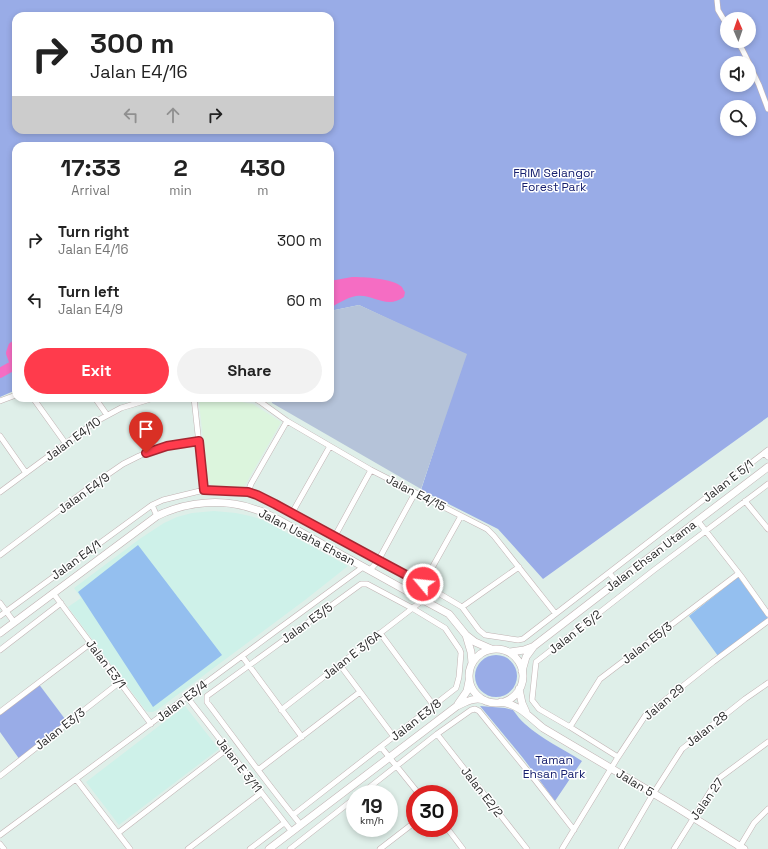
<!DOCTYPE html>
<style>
:root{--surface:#fff;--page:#f2f2f2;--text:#222;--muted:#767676;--accent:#ff3b4c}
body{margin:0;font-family:"Space Grotesk",sans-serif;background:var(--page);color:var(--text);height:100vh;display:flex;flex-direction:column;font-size:15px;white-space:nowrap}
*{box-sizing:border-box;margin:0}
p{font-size:13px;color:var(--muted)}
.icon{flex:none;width:22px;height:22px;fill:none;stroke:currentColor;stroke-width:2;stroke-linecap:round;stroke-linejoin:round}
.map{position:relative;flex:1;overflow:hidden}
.sheet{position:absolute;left:12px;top:142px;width:322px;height:260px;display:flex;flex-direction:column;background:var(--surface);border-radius:12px;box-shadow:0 2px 6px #0003}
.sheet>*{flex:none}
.top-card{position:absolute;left:12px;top:12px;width:322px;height:122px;border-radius:12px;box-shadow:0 2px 6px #0003;background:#fff;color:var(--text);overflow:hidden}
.needle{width:26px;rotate:358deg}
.fabs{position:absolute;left:720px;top:12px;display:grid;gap:8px}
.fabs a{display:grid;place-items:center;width:36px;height:36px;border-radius:50%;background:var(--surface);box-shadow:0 2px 6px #0003;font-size:20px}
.speed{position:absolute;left:346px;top:785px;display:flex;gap:8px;font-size:20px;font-weight:700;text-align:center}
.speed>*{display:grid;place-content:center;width:52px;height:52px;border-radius:50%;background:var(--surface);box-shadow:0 2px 6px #0003;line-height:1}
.speed small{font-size:10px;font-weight:400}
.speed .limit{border:6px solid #d22;background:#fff;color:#111}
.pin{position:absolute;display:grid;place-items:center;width:34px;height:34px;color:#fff;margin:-41px -17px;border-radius:50% 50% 50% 0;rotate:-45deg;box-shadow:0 0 4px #0007}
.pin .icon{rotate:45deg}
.me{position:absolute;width:44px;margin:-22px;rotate:298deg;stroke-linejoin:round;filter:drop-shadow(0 0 3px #0008)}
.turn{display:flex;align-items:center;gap:14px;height:84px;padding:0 12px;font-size:18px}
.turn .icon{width:52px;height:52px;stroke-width:2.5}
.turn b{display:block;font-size:28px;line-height:34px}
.lanes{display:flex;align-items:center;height:38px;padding:0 12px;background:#0003;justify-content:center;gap:20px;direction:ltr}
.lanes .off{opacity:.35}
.eta{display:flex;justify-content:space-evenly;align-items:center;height:68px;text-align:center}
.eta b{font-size:24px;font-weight:700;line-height:28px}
.cta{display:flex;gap:8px;margin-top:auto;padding:8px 12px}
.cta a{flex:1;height:46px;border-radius:24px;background:var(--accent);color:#fff;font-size:16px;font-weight:700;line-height:46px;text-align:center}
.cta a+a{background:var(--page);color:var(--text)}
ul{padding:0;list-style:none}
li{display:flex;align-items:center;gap:12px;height:60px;padding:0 12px}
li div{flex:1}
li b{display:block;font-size:15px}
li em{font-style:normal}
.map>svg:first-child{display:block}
.education{fill:#cef1e9}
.medical{fill:#dcf5dd}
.green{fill:#99ace7;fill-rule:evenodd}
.cemetery{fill:#b5c3d9}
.pitch{fill:#94bfef}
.water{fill:#f56dc3}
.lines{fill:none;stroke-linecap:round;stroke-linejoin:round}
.river{stroke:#f56dc3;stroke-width:10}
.street-casing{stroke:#c1b3b3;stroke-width:6}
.secondary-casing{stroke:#c1b3b3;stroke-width:8}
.street{stroke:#fff;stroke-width:5}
.secondary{stroke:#fff;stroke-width:7}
.route-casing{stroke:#a62631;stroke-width:10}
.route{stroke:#ff3b4c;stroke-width:7}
.labels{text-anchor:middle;stroke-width:3;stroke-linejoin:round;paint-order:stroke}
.park-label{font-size:12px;fill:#17206f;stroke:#fff}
.street-label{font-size:12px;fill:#2d2d2d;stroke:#fff}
</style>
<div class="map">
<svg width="768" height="849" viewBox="0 0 768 849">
<rect width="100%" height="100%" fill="#dfefe9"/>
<path class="education" d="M214 511 236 513 250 516 263 520 348 566 305 600 157 710 153 712H149L146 711 68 607 81 598 74 588 141 538 164 523 177 517 192 513Z
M185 706 219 749 119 825 86 782Z"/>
<path class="medical" d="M203 398H219L253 404 281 422 244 487 213 486 208 482 199 402Z"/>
<path class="green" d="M0 0H768V417L543 579 498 529 421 490 465 355 359 305 330 311V146H16V390L0 397ZM16 16H330V130H16ZM727 19H749V41H727ZM727 63H749V85H727ZM727 107H749V129H727Z
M475 676a21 21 0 1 1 42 0a21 21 0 1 1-42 0Z
M38 683 68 723 20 760 0 732V712Z
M480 706 505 708 513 710C517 715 520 720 525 724 542 739 563 749 582 761L555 801 523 758Z"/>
<path class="cemetery" d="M359 305 467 354 421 489 272 403 271 398H330V311Z"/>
<path class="pitch" d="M138 545 222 655 153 707 78 592Z
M738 577 768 618 718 656 689 616Z"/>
<path class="water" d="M352 277C363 277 393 278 402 287 402 287 404 291 405 292L404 297C386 310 373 293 356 296 348 297 337 304 330 308V281Z"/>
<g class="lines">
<path class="river" d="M15 364 11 353 13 347 16 345
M0 373 16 364"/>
<defs>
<path id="street" d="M717 0 718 10 727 25
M737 41 742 49 749 63
M749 64 759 85 768 109
M33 398 66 444
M95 398 107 415
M194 398 204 490
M254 398 262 403 287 421 371 470 487 529 494 536 555 613
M0 401 16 395
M0 436 26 473
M764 453 768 457
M0 492 95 422 121 408 154 398
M248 492 251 484 287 421
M745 501 768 529
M152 505 157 516
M292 513 330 446
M698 521 741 576 768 614
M335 536 371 470
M0 555 94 484 123 464 139 456 159 448 199 441
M370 570 378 561 415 493
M609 573 617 582
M423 584 461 516
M53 593 151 724
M0 603 14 622
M462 607 519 567
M0 616 152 505 163 500 204 490 248 492 257 495 275 504 378 561 423 584 462 607 479 630 485 635 518 640 523 639 768 450
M380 633 434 706
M0 650 61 603
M242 656 302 737
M340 665 394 737
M187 697 292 832
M281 710 423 600
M0 712 91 643
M570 727 600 679 738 574
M437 734 527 849
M381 747 419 794
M618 757 570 727 539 709 532 700 536 662 654 570 768 484
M258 770 360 692
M0 776 120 682
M76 779 130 849
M361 794 437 734 471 710 475 709 479 711 535 780 574 830
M293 815 456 688 459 677 461 653 460 650 445 628 412 608 367 584H361L207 696V702C238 743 268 785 301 825
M447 828 463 849
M118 833 227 749
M0 835 242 656 277 630 363 567
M0 844 4 849
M739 848 754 823 768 809
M188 849 261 793
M250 849 284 823
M290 849 355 798
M380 849 415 822
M562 849 618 757 645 716 713 662 768 621
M621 849 653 794 682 749 745 699 768 683
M674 849 718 779 768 742"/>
<path id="secondary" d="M0 633 157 516C187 501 225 498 257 510 265 512 272 517 279 520L423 600 449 614 466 635 475 642 491 649
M466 635 471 652 472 663
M469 676a27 27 0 1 1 54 0a27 27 0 1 1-54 0Z
M510 652 524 650 532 647
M522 671 526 657 534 646 617 582 768 467
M519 689 522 703 526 712
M501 702C520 705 528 716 543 728L673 805 744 849
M458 704 467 691 469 681
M269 849 457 706C466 702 476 696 486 701"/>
</defs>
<use href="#street" class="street-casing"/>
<use href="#secondary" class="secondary-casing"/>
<use href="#street" class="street"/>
<use href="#secondary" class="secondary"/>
</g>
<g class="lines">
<defs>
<path id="route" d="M146 453 167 446 199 441 204 490 248 492 257 495 275 504 378 560 423 584"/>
</defs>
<use href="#route" class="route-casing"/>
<use href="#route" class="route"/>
</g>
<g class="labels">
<g class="park-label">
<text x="554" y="177">FRIM Selangor<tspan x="554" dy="14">Forest Park</tspan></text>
<text x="554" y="764">Taman<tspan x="554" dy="14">Ehsan Park</tspan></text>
</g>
<g class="street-label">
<text transform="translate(73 439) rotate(-36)" y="4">Jalan E4/10</text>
<text transform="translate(728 481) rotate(-38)" y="4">Jalan E 5/1</text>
<text transform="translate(84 493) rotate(-36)" y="4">Jalan E4/9</text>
<text transform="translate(416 493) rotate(27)" y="4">Jalan E4/15</text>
<text transform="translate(307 537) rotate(28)" y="4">Jalan Usaha Ehsan</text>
<text transform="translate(651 556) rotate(-37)" y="4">Jalan Ehsan Utama</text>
<text transform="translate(76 560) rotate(-36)" y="4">Jalan E4/1</text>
<text transform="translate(307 623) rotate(-36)" y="4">Jalan E3/5</text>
<text transform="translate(575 632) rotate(-38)" y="4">Jalan E 5/2</text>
<text transform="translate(647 643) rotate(-38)" y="4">Jalan E5/3</text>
<text transform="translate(352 655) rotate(-38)" y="4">Jalan E 3/6A</text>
<text transform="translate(106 664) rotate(53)" y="4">Jalan E3/1</text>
<text transform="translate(182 701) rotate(-37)" y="4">Jalan E3/4</text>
<text transform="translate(664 702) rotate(-40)" y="4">Jalan 29</text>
<text transform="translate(416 720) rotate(-38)" y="4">Jalan E3/8</text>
<text transform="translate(60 729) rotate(-38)" y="4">Jalan E3/3</text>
<text transform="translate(707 729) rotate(-38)" y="4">Jalan 28</text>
<text transform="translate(239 765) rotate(52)" y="4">Jalan E 3/11</text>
<text transform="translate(635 783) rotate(31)" y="4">Jalan 5</text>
<text transform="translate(482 792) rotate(52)" y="4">Jalan E2/2</text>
<text transform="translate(707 799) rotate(-55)" y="4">Jalan 27</text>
</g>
</g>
</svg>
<div class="fabs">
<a><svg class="needle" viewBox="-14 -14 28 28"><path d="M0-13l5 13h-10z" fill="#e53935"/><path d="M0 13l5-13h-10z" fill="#767676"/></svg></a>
<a><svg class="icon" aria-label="sound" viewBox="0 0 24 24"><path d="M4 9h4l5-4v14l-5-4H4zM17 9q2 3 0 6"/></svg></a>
<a><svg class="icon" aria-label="search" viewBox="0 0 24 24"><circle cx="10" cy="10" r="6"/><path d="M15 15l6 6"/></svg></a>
</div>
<div class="speed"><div>19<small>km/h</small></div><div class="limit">30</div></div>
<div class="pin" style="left:146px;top:453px;background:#d93025"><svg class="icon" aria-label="arrive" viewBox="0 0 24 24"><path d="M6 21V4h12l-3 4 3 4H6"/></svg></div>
<svg class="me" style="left:423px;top:584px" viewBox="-20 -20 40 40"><circle r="17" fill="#ff3b4c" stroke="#fff" stroke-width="3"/><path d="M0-11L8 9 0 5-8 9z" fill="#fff"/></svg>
<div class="top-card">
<div class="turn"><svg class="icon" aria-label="right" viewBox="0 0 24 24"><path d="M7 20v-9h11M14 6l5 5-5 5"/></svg><div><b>300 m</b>Jalan E4/16</div></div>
<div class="lanes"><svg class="icon off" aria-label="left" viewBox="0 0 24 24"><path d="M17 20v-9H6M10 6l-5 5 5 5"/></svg><svg class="icon off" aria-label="ahead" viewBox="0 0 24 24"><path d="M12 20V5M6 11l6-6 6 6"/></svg><svg class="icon" aria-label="right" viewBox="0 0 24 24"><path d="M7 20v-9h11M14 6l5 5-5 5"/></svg></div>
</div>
<section class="sheet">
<div class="eta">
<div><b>17:33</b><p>Arrival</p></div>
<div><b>2</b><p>min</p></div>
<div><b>430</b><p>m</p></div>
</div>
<ul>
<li><svg class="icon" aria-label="right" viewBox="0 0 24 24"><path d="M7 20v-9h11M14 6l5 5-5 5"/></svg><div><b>Turn right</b><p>Jalan E4/16</p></div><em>300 m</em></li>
<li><svg class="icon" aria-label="left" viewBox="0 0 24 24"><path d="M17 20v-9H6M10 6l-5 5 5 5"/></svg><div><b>Turn left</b><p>Jalan E4/9</p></div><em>60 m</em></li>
</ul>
<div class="cta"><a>Exit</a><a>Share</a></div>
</section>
</div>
